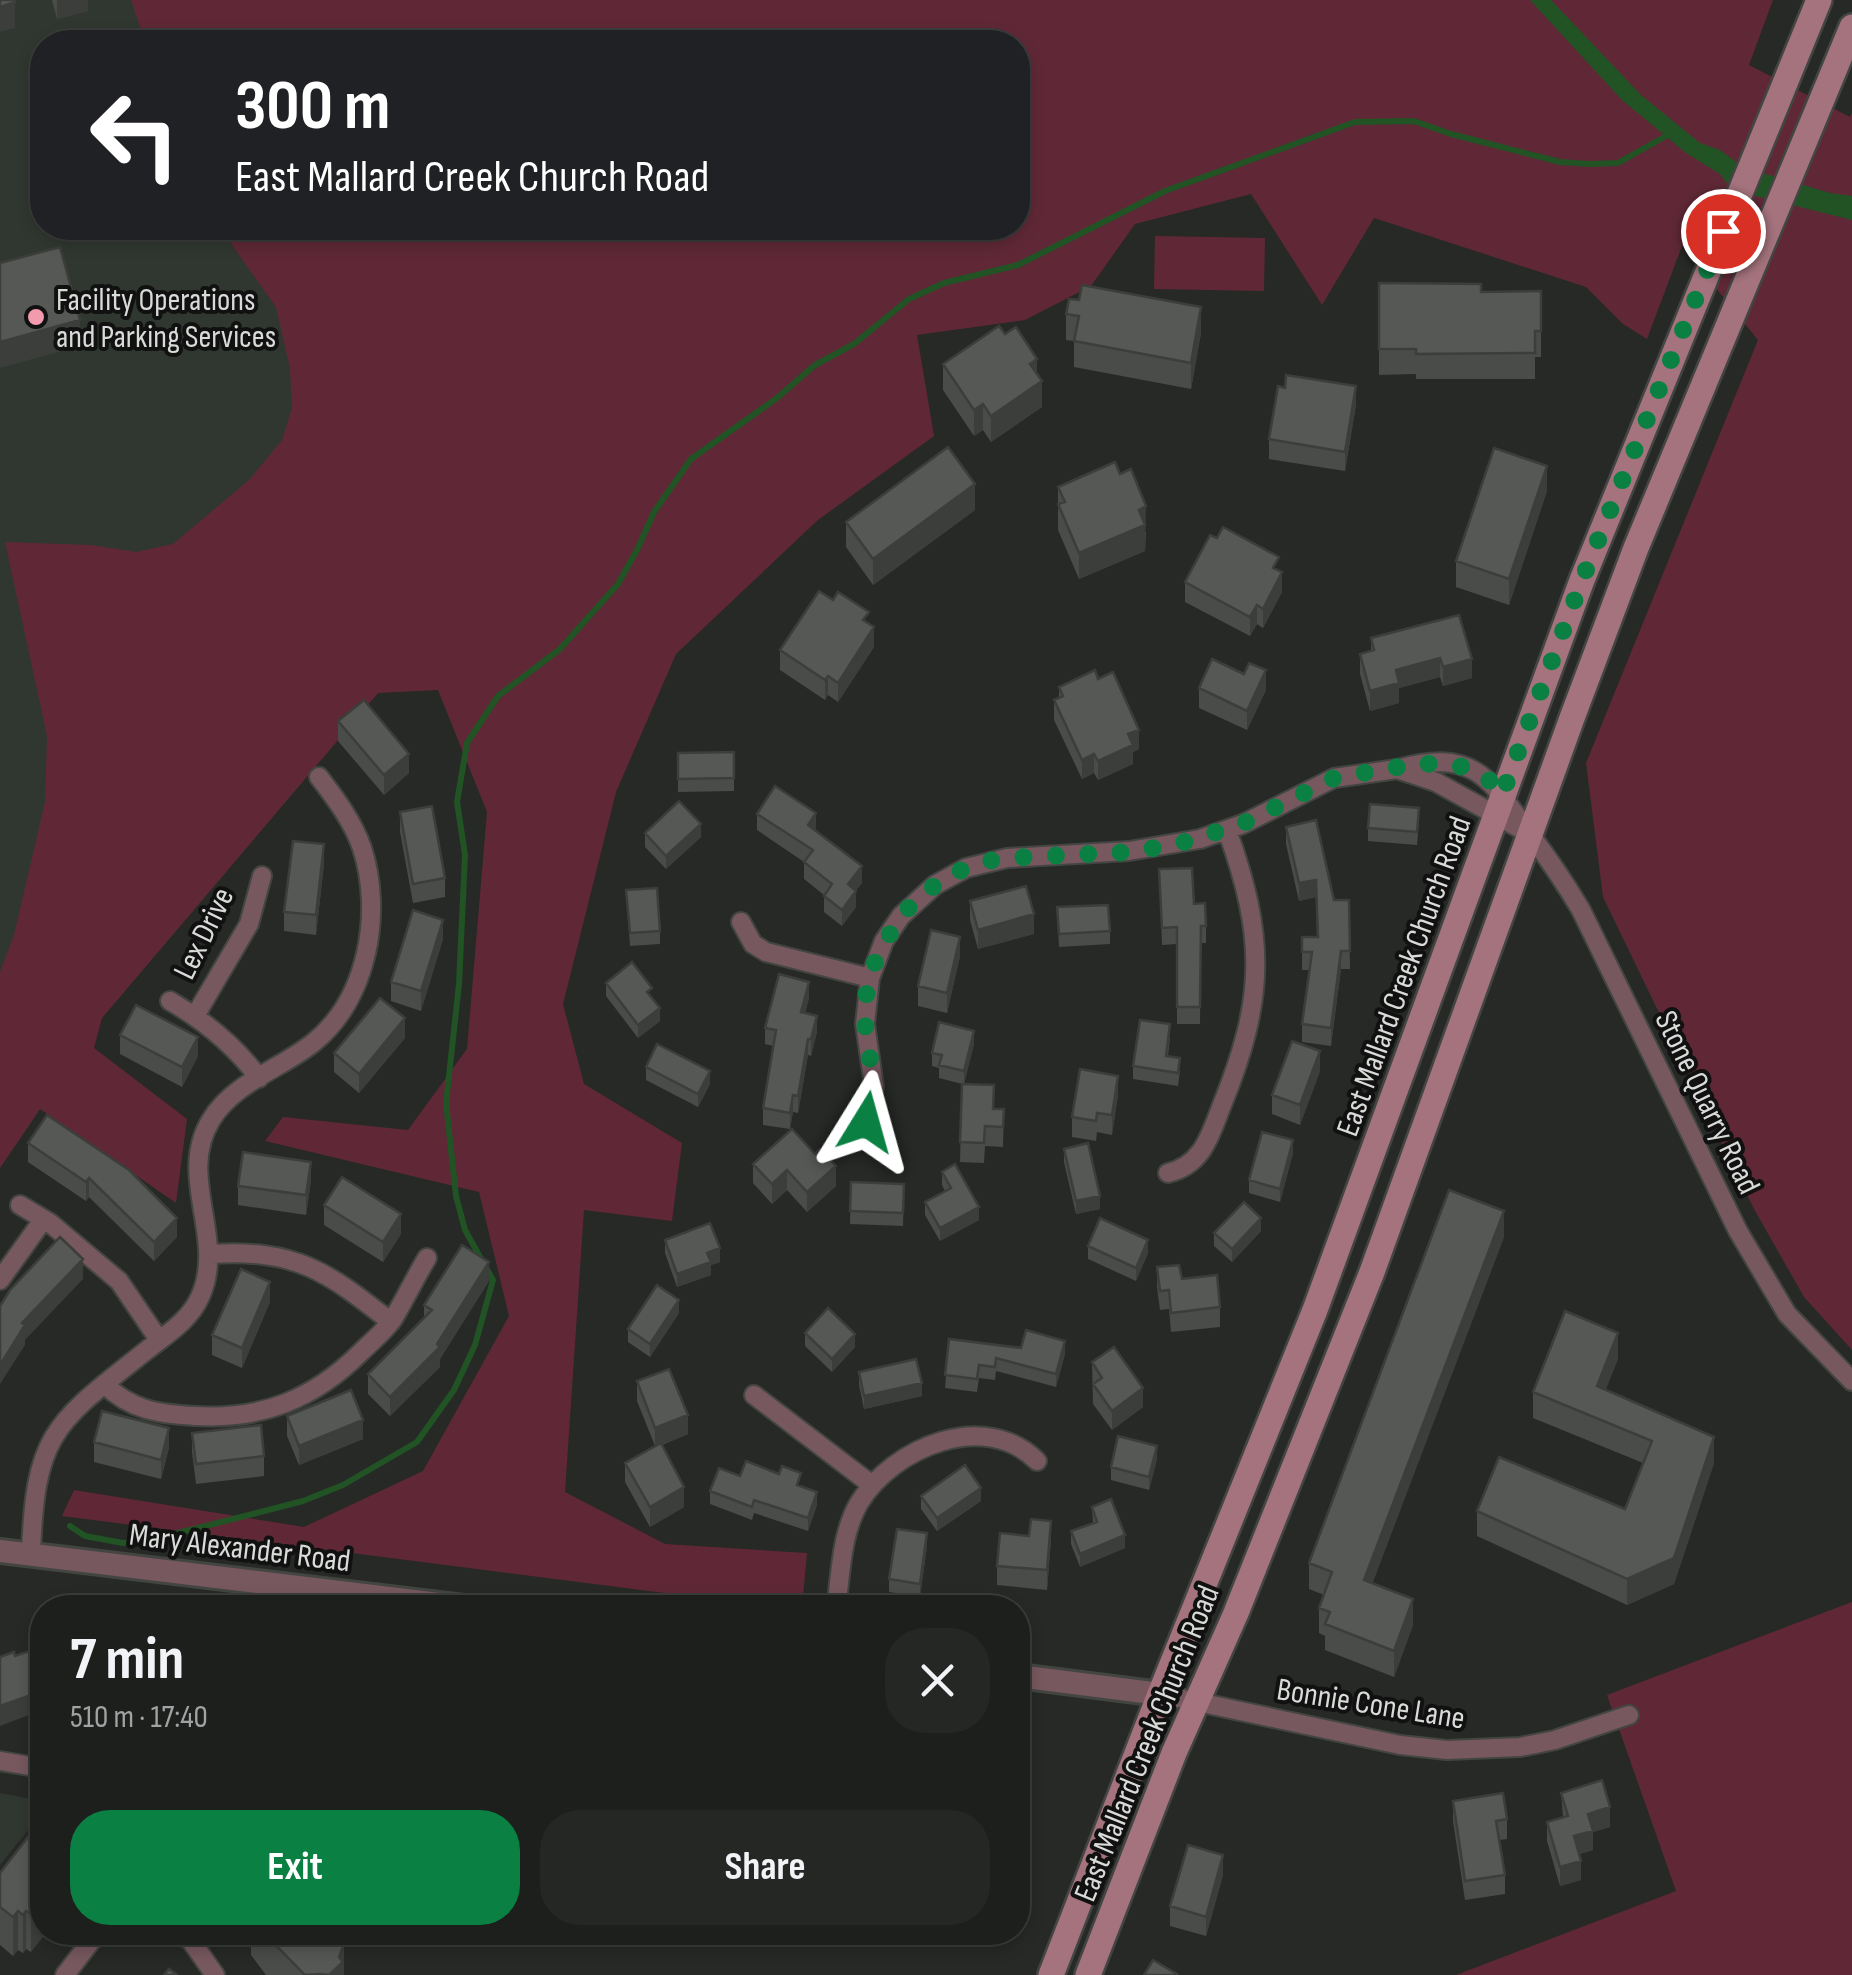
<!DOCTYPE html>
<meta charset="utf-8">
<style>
:root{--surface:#1c1f1c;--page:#252725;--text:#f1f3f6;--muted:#a0a2a3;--line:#3a3d3b;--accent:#0b8043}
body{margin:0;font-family:"Sofia Sans Condensed",sans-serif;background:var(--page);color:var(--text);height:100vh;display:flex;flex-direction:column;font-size:38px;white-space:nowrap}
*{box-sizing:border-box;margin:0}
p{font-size:32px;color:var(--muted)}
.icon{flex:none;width:55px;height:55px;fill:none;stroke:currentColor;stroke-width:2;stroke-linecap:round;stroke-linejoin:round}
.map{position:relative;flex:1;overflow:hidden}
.details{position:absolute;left:30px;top:1595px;width:1000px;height:350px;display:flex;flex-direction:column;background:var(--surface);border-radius:40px;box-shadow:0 5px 15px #0003,0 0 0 2px var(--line)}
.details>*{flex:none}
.top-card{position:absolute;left:30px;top:30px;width:1000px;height:210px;border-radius:40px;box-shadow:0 5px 15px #0003,0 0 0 2px var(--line);background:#202124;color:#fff;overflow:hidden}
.pin{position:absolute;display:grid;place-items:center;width:85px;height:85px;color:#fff;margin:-42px;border:5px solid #fff;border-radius:50%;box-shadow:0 2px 10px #0007}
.me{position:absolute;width:110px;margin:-55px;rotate:8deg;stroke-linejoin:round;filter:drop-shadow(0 0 8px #0008)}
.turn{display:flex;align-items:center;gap:35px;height:210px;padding:0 40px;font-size:45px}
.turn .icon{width:130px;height:130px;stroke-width:2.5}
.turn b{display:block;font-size:70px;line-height:85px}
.round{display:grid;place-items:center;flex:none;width:105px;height:105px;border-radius:40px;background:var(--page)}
.overview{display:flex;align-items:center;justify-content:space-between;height:170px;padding:0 40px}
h1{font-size:60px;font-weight:700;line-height:75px}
.cta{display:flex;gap:20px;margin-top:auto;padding:20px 40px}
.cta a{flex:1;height:115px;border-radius:40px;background:var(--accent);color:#fff;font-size:40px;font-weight:700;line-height:115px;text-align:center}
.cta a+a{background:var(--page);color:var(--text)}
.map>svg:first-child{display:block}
.built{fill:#303730}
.green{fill:#602837}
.water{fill:#215324}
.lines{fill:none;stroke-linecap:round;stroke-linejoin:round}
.stream{stroke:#215324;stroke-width:6}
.minor-casing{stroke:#434543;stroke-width:22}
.tertiary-casing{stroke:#434543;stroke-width:28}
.secondary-casing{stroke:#434543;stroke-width:30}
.minor{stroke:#77585f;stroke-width:18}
.tertiary{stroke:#77585f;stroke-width:22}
.secondary{stroke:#a4737d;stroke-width:25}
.wall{fill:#494c49}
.shaded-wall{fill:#3c3e3c}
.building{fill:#555855;stroke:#3c3e3c;stroke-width:2.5}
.route{stroke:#0b8043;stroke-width:18;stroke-dasharray:0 32.4}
.poi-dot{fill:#f29aae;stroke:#101110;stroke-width:4}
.labels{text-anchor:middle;stroke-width:8;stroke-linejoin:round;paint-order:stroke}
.poi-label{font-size:32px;fill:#d9dbd9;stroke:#101110;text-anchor:start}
.street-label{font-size:32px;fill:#d9dbd9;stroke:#101110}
</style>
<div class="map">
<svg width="1852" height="1975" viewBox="0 0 1852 1975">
<rect width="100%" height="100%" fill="#262926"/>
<path class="built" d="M0 0H202L219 42H42V228H264L378 693 102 1018 0 1168Z
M0 1793 42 1801V1813L0 1865Z"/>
<path class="green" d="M131 0H1773L1749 65 1850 117 1852 113V1350L1804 1297 1754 1209 1603 897 1586 763 1758 340 1682 246 1647 339 1623 324 1586 287 1374 218 1322 305 1251 194 1135 224 1091 286 1025 320 917 335 934 436 818 520 676 654 616 792 563 1004 584 1084 682 1143 672 1221 584 1210 565 1492 665 1544 807 1553 802 1607H774L62 1516 74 1490 304 1527 423 1471 509 1316 479 1192 265 1141 283 1117 408 1130 467 1049 487 812 438 690 378 693 102 1018 94 1048 187 1119 176 1203 40 1109 0 1168V972L14 935 45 802 47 736 5 542 91 545 136 552 173 544 249 480 282 440 292 408 290 369 276 307 220 228H1018V42H145Z
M1155 236 1265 238 1264 291 1154 289Z
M1852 1602V1975H1456L1676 1891 1607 1695Z"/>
<path class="water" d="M1530 0H1551L1641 95 1700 143 1720 150 1739 164 1759 172 1830 193 1852 196V220L1732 190 1720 174 1686 153 1622 100Z"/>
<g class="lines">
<path class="stream" d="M70 1526 85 1536 123 1543 151 1540 303 1501 343 1485 417 1442 454 1390 475 1345 493 1280 465 1230 456 1196 446 1103 459 984 465 855 457 802 467 743 498 696 560 649 618 584 637 550 654 512 691 459 777 398 815 365 854 344 909 299 944 283 1018 265 1165 191 1355 122 1414 121 1451 134 1560 162 1589 164 1618 163 1673 132"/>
<defs>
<path id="minor" d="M1530 834 1436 782 1397 769C1473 748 1489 777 1529 833 1548 858 1565 883 1581 910L1738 1231 1787 1314 1852 1381
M741 922 753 944 766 952 870 978
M170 1001C205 1021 235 1046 259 1078
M195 1016 249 924 262 876
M866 1122 874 1086 865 1024 870 978 884 941 901 916 935 885 966 868 1007 858 1129 851 1200 839 1243 824 1334 778 1397 769
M1168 1173C1203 1165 1210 1135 1222 1105 1265 999 1266 938 1227 830
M20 1205 50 1223 119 1281 159 1340
M211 1254C297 1249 326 1271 391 1322
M0 1280 43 1220
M104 1384C131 1410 158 1414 195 1416 262 1420 314 1399 361 1352 372 1341 385 1331 393 1319 405 1299 415 1278 427 1258
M754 1395 872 1485
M31 1554C35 1432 55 1423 147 1350 167 1334 189 1321 200 1297 227 1238 176 1177 211 1120 233 1083 280 1069 313 1043 368 999 383 913 362 848 353 822 336 799 319 777
M836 1608C841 1573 841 1534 859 1503 893 1447 985 1409 1037 1461
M1160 1694 1400 1745 1447 1750 1520 1747 1555 1740 1629 1715
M0 1761 42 1768
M162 1932 189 1938 215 1975
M65 1975 98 1932"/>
<path id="tertiary" d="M0 1551 472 1608
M1018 1676 1160 1694"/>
<path id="secondary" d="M1051 1975 1160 1694 1315 1310 1582 580 1819 0
M1088 1975 1174 1753 1236 1613 1372 1272 1572 718 1636 548 1852 27"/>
</defs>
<use href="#minor" class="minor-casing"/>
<use href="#tertiary" class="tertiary-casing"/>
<use href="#secondary" class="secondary-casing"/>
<use href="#minor" class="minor"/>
<use href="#tertiary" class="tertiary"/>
<use href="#secondary" class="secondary"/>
</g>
<path class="wall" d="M52 0H88V11L57 19Z
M1379 283 1481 292 1541 291V357H1535V379H1416V374L1379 375Z
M1066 314 1201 333 1191 389 1074 367V341L1066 340Z
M943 364 1042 407 991 442 983 430 974 436 943 390Z
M1285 388 1356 405 1345 471 1269 459V439Z
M1058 487 1146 532 1145 551 1079 579 1058 530Z
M1547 491 1509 605 1456 587V561Z
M975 510 873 585 846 547V522Z
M1279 571 1282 592 1263 628 1257 624 1250 636 1185 602V582Z
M1459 615 1472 678 1443 686 1440 677 1399 688V703L1370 711 1360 674V654L1371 651V638Z
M869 623 874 647 838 702 828 695 825 700 780 670V650Z
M1098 679 1139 749 1133 752V764L1098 780 1094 773 1082 779 1054 720V700L1059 698V687Z
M1199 688 1266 690 1247 730 1199 708Z
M338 721 409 773 384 795 338 741Z
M734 752V791L678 792V753Z
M400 812 445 878V897L413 903 400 832Z
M757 814 816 829 815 830 862 883 856 890V907L842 926 824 912V895L804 879V862L757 830Z
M1419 821 1417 845 1368 841V828Z
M1286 827 1334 900H1349L1350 969H1341L1331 1046 1302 1042V1024L1310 970H1302V937H1317L1316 897 1299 901 1286 844Z
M645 833 701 837 666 869 645 847Z
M324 864 316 935 284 931V912Z
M1159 869 1194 904 1206 926V943H1201L1200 1024H1177V944L1162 945Z
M626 890 660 931V944L630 946Z
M970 901 1034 934 978 949 970 920Z
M1057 907 1110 931V944L1059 947Z
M443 939 421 1011 391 1001V982Z
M960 956 947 1013 918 1006V986Z
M606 983 652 998 660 1021 638 1038 606 996Z
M809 998 805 1013 817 1032 811 1056 808 1055 798 1113 793 1112 790 1129 763 1125V1108L773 1046 765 1044V1028Z
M120 1035 198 1056 182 1087 120 1054Z
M1170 1037 1168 1056 1180 1071 1178 1086 1133 1079V1066Z
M405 1038 359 1093 334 1072V1053Z
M974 1044 964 1084 994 1109H1004L1003 1147 985 1146 984 1163 960 1162 962 1084 939 1078V1068L932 1066V1053Z
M646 1067 710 1084 698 1107 646 1080Z
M1320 1071 1300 1125 1272 1114V1095Z
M1118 1095 1112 1135 1097 1132 1096 1141 1072 1137V1117Z
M47 1115 177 1237 154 1261 89 1197 86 1201 28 1162V1143Z
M792 1129 836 1186 807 1212 787 1190 772 1204 753 1183V1164Z
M1064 1149 1100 1209 1076 1214 1064 1162Z
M1293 1153 1280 1202 1249 1193V1180Z
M942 1172 979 1220 940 1241 925 1215V1202L945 1191 942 1185Z
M311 1181 306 1215 238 1205V1186Z
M851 1182 904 1184 903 1226 850 1224Z
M324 1205 401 1234 383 1262 324 1225Z
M1261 1231 1232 1262 1214 1246V1233Z
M1504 1237 1372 1583 1413 1625 1394 1677 1325 1650V1636L1319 1633V1608L1324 1595 1309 1589V1563Z
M665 1240 720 1262 711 1265V1275L677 1287 665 1253Z
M1088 1246 1148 1253 1136 1281 1088 1259Z
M1157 1267 1182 1279 1220 1307V1327L1171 1332 1169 1309 1160 1310 1157 1287Z
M489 1281 440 1359V1367L390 1416 368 1394V1374L424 1318V1305Z
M270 1302 242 1368 212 1355V1335Z
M679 1313 650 1357 628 1342V1329Z
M805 1333 855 1347 832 1372 805 1346Z
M949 1339 1065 1354 1056 1387 996 1371 995 1380 979 1378 977 1392 945 1388Z
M1618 1359 1605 1390 1714 1463 1674 1584 1627 1605 1477 1536V1511L1625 1509 1643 1463 1533 1418V1392Z
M1092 1362 1143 1407 1112 1430 1093 1404Z
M859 1372 922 1396 864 1409 859 1385Z
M637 1381 688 1434 662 1445 684 1507 650 1527 625 1482V1463L655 1446 637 1401Z
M287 1416 363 1439 299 1465 287 1436Z
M192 1433 264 1456V1476L196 1484 192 1452Z
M94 1442 169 1448 161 1479 94 1462Z
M1157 1459 1149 1490 1111 1480V1467Z
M740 1476 801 1486 817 1505 808 1531 754 1513 752 1520 710 1504V1491Z
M921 1496 981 1501 937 1531 921 1509Z
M1092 1507 1125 1548 1080 1567 1071 1544V1531L1093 1523Z
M1051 1540 1047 1590 997 1585V1566Z
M927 1546 920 1597 889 1592V1579Z
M1561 1793 1610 1827 1593 1832V1850L1579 1854 1581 1880 1560 1886 1547 1841V1822L1563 1817Z
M1453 1801 1507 1819V1839L1499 1840 1505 1875V1894L1465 1900 1453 1821Z
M42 1819 31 1952 26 1949 23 1953 18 1950 13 1956 0 1945V1873Z
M1223 1875 1206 1936 1170 1926V1906Z
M251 1932H334L344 1975H266L251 1955Z"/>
<path class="shaded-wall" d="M57 0H88V11L57 19Z
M15 2V28L0 32V7Z
M1201 307V333L1191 389V363Z
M80 320V346L0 368V342Z
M1037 359V385L1042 381V407L991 442V416L1030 364Z
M1356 386V405L1345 471V452Z
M983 404V430L974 436V410Z
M1547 466V491L1509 605V579Z
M975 484V510L873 585V559Z
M1146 506 1145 551 1079 579V553L1139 510Z
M1282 572V592L1263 628V609Z
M1257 605V624L1250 636V617Z
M874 627V647L838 702V683Z
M1440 658V677L1399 688V703L1370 711V691L1396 670Z
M1472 659V678L1443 686V667Z
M1266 670V690L1247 730V711Z
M828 676V695L825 700V680Z
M1139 730V749L1133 752V764L1098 780V761L1128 734Z
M409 754V773L384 795V775Z
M1094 754V773L1082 779V760Z
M816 813V829L808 842V825Z
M701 824V837L666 869V856Z
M324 844V864L316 935V915Z
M862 866V883L848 901V884Z
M1316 880V897L1299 901V883Z
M856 891V907L842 926V910Z
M1034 914V934L978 949V930Z
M443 920V939L421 1011V991Z
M960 937V956L947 1013V993Z
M1341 951V969L1331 1046V1028Z
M809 982V998L801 1028V1012Z
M660 1008V1021L638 1038V1025Z
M817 1016V1032L811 1056V1039Z
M405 1018V1038L359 1093V1074Z
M974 1031V1044L964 1084V1071Z
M198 1037V1056L182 1087V1067Z
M808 1039V1055L798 1113V1096Z
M1320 1051V1071L1300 1125V1105Z
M710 1071V1084L698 1107V1094Z
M1118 1076V1095L1112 1135V1115Z
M793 1095V1112L790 1129V1113Z
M1293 1140V1153L1280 1202V1189Z
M311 1162V1181L306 1215V1195Z
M836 1166V1186L807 1212V1192Z
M787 1170V1190L772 1204V1184Z
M89 1178V1197L86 1201V1182Z
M1100 1196V1209L1076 1214V1201Z
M979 1207V1220L940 1241V1228Z
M1504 1211V1237L1364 1606V1580Z
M401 1214V1234L383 1262V1242Z
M177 1218V1237L154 1261V1242Z
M1261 1218V1231L1232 1262V1249Z
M1148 1240V1253L1136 1281V1268Z
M720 1248V1262L711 1265V1275L677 1287V1274L707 1253Z
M83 1259V1279L25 1340V1345L0 1384V1365L22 1323Z
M489 1262V1281L440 1359V1367L390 1416V1397L437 1344Z
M270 1282V1302L242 1368V1348Z
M679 1300V1313L650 1357V1344Z
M1618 1333V1359L1597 1412V1386Z
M855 1334V1347L832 1372V1359Z
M1065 1341V1354L1056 1387V1374Z
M922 1383V1396L864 1409V1396Z
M1143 1388V1407L1112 1430V1411Z
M688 1415V1434L655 1447V1428Z
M363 1420V1439L299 1465V1446Z
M169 1428V1448L161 1479V1460Z
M1714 1437V1463L1674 1584 1627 1605V1579Z
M1157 1446V1459L1149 1490V1477Z
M684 1487V1507L650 1527V1507Z
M981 1488V1501L937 1531V1518Z
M817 1492V1505L808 1531V1518Z
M1051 1521V1540L1047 1590V1570Z
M927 1533V1546L920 1597V1584Z
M1125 1535V1548L1080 1567V1554Z
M1413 1599V1625L1394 1677V1651Z
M42 1691V1710L0 1726V1706Z
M1610 1807V1827L1593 1832V1850L1574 1856V1836L1588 1814Z
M1223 1855V1875L1206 1936V1917Z
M1581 1861V1880L1560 1886V1867Z
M42 1900V1932H47L31 1952V1914Z
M18 1911V1950L13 1956V1917Z
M26 1911V1949L23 1953V1915Z
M344 1944V1975H329L339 1957Z"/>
<path class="building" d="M0 0H15V2L0 7Z
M60 247 80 320 0 342V263Z
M1379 283 1481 284V292L1541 291V331H1535V353L1416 354V349H1379Z
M1082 285 1201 307 1191 363 1074 341 1079 316 1066 314 1069 299 1079 300Z
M999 326 1005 334 1016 327 1037 359 1030 364 1042 381 991 416 983 404 974 410 943 364Z
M1286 375 1356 386 1345 452 1269 439 1278 386 1285 388Z
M948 447 975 484 873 559 846 522Z
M1494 448 1547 466 1509 579 1456 561Z
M1115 462 1120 474 1131 469 1146 506 1139 510 1145 525 1079 553 1058 504 1065 502 1058 487Z
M1223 527 1279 557 1273 568 1282 572 1263 609 1257 605 1250 617 1185 582 1210 535 1217 538Z
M819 591 833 600 838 592 869 612 863 620 874 627 838 683 828 676 825 680 780 650Z
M1459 615 1472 659 1443 667 1440 658 1396 670 1399 683 1370 691 1360 654 1374 650 1371 638Z
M1212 659 1244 674 1249 663 1266 670 1247 711 1199 688Z
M1095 670 1098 679 1113 672 1139 730 1128 734 1133 745 1098 761 1094 754 1082 760 1054 700 1063 696 1059 687Z
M364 700 409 754 384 775 338 721Z
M734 752V778L678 779V753Z
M775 786 816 813 808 825 862 866 848 884 856 891 842 910 824 896 832 884 804 862 813 850 757 814Z
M679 801 701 824 666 856 645 833Z
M1370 804 1419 808 1417 832 1368 828Z
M432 806 445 878 413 884 400 812Z
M1316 820 1334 900H1349L1350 951H1341L1331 1028 1302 1024 1312 952H1302V937H1318L1316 880 1299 883 1286 827Z
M293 841 324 844 316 915 284 912Z
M1192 868 1194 904 1205 903 1206 926H1201L1200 1007H1177V927L1162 928 1159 869Z
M1026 886 1034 914 978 930 970 901Z
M657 888 660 931 630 933 626 890Z
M1108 905 1110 931 1059 934 1057 907Z
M413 910 443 920 421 991 391 982Z
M931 930 960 937 947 993 918 986Z
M632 962 652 988 647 992 660 1008 638 1025 606 983Z
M779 974 809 982 801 1012 817 1016 811 1039H808L798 1096 793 1095 790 1113 763 1108 776 1030 765 1028Z
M380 998 405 1018 359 1074 334 1053Z
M136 1005 198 1037 182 1067 120 1035Z
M1140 1020 1170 1024 1166 1056 1180 1058 1178 1073 1133 1066Z
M939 1022 974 1031 964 1071 939 1065 942 1055 932 1053Z
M1292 1041 1320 1051 1300 1105 1272 1095Z
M657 1044 710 1071 698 1094 646 1067Z
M1080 1069 1118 1076 1112 1115 1097 1113 1096 1121 1072 1117Z
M962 1084 994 1085 993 1109H1004L1003 1127 985 1126 984 1143 960 1142Z
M47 1115 129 1170 177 1218 154 1242 89 1178 86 1182 28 1143Z
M792 1129 815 1154 820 1149 836 1166 807 1192 787 1170 772 1184 753 1164Z
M1262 1132 1293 1140 1280 1189 1249 1180Z
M1088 1143 1100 1196 1076 1201 1064 1149Z
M243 1152 311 1162 306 1195 238 1186Z
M955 1164 979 1207 940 1228 925 1202 951 1188 942 1172Z
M342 1177 401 1214 383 1242 324 1205Z
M851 1182 904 1184 903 1213 850 1211Z
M1449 1190 1504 1211 1364 1580 1413 1599 1394 1651 1325 1624 1330 1612 1319 1608 1332 1572 1309 1563Z
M1244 1202 1261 1218 1232 1249 1214 1233Z
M1100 1218 1148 1240 1136 1268 1088 1246Z
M710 1223 720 1248 707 1253 711 1262 677 1274 665 1240Z
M60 1237 83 1259 22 1323 25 1325 0 1365V1306L10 1290Z
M462 1245 489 1262 437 1344 440 1347 390 1397 368 1374 432 1310 424 1305Z
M1179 1265 1182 1279 1217 1275 1220 1307 1171 1313 1169 1290 1160 1291 1157 1267Z
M241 1269 270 1282 242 1348 212 1335Z
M657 1285 679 1300 650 1344 628 1329Z
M828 1308 855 1334 832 1359 805 1333Z
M1565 1311 1618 1333 1597 1386 1714 1437 1674 1558 1627 1579 1477 1511 1499 1457 1625 1509 1652 1441 1533 1392Z
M1026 1330 1065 1341 1056 1374 996 1358 995 1367 979 1365 977 1379 945 1375 949 1339 1021 1348Z
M1114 1347 1143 1388 1112 1411 1093 1384 1102 1378 1092 1362Z
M916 1359 922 1383 864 1396 859 1372Z
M669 1369 688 1415 655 1428 637 1381Z
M351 1390 363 1420 299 1446 287 1416Z
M102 1411 169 1428 161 1460 94 1442Z
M261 1425 264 1456 196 1464 192 1433Z
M1118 1436 1157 1446 1149 1477 1111 1467Z
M661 1443 684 1487 650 1507 625 1463Z
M746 1461 779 1474 782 1466 801 1473 797 1485 817 1492 808 1518 754 1500 752 1507 710 1491 719 1468 740 1476Z
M965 1465 981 1488 937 1518 921 1496Z
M1111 1499 1125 1535 1080 1554 1071 1531 1097 1522 1092 1507Z
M1031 1519 1051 1521 1047 1570 997 1566 1000 1533 1029 1536Z
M897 1529 927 1533 920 1584 889 1579Z
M39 1648 42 1659V1691L0 1706V1657L14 1652 15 1656Z
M1602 1780 1610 1807 1588 1814 1593 1831 1574 1836 1581 1861 1560 1867 1547 1822 1568 1816 1561 1793Z
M1503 1793 1507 1819 1496 1821 1505 1875 1465 1881 1453 1801Z
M42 1819V1900L31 1914 26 1911 23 1915 18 1911 13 1917 0 1907V1873Z
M1188 1845 1223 1855 1206 1917 1170 1906Z
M263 1932H334L344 1944 339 1957 343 1962 329 1975 321 1974 305 1975Z
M1153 1960 1177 1974 1176 1975H1144Z
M169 1969 177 1975H164Z"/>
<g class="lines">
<path class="route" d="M866 1122 874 1086 865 1024 866 996 877 955 901 916 922 894 954 873 982 862 1007 858 1129 852 1178 844 1242 824 1334 778 1421 763 1468 767 1488 779 1502 795 1582 580 1723 231"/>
</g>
<circle class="poi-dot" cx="36" cy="317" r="10"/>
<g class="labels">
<g class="poi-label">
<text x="56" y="310">Facility Operations<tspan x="56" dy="37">and Parking Services</tspan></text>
</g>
<g class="street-label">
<text transform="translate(203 933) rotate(-64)" y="11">Lex Drive</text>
<text transform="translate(1403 976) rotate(-70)" y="11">East Mallard Creek Church Road</text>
<text transform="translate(1708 1102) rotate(64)" y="11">Stone Quarry Road</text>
<text transform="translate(240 1547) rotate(7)" y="11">Mary Alexander Road</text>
<text transform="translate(1371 1703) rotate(9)" y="11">Bonnie Cone Lane</text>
<text transform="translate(1146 1743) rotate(-68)" y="11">East Mallard Creek Church Road</text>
</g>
</g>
</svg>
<div class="pin" style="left:1723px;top:231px;background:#d93025"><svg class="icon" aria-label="arrive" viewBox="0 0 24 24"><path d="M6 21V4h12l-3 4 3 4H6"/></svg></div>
<svg class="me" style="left:866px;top:1122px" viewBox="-20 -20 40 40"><path d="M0-17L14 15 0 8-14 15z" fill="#0b8043" stroke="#fff" stroke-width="4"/></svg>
<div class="top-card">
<div class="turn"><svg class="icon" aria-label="left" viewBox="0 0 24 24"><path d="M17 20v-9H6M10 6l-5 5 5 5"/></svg><div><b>300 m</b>East Mallard Creek Church Road</div></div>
</div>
<section class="details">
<div class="overview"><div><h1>7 min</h1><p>510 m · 17:40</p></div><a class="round"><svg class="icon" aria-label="close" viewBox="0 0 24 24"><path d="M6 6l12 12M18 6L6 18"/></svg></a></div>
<div class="cta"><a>Exit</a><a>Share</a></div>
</section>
</div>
